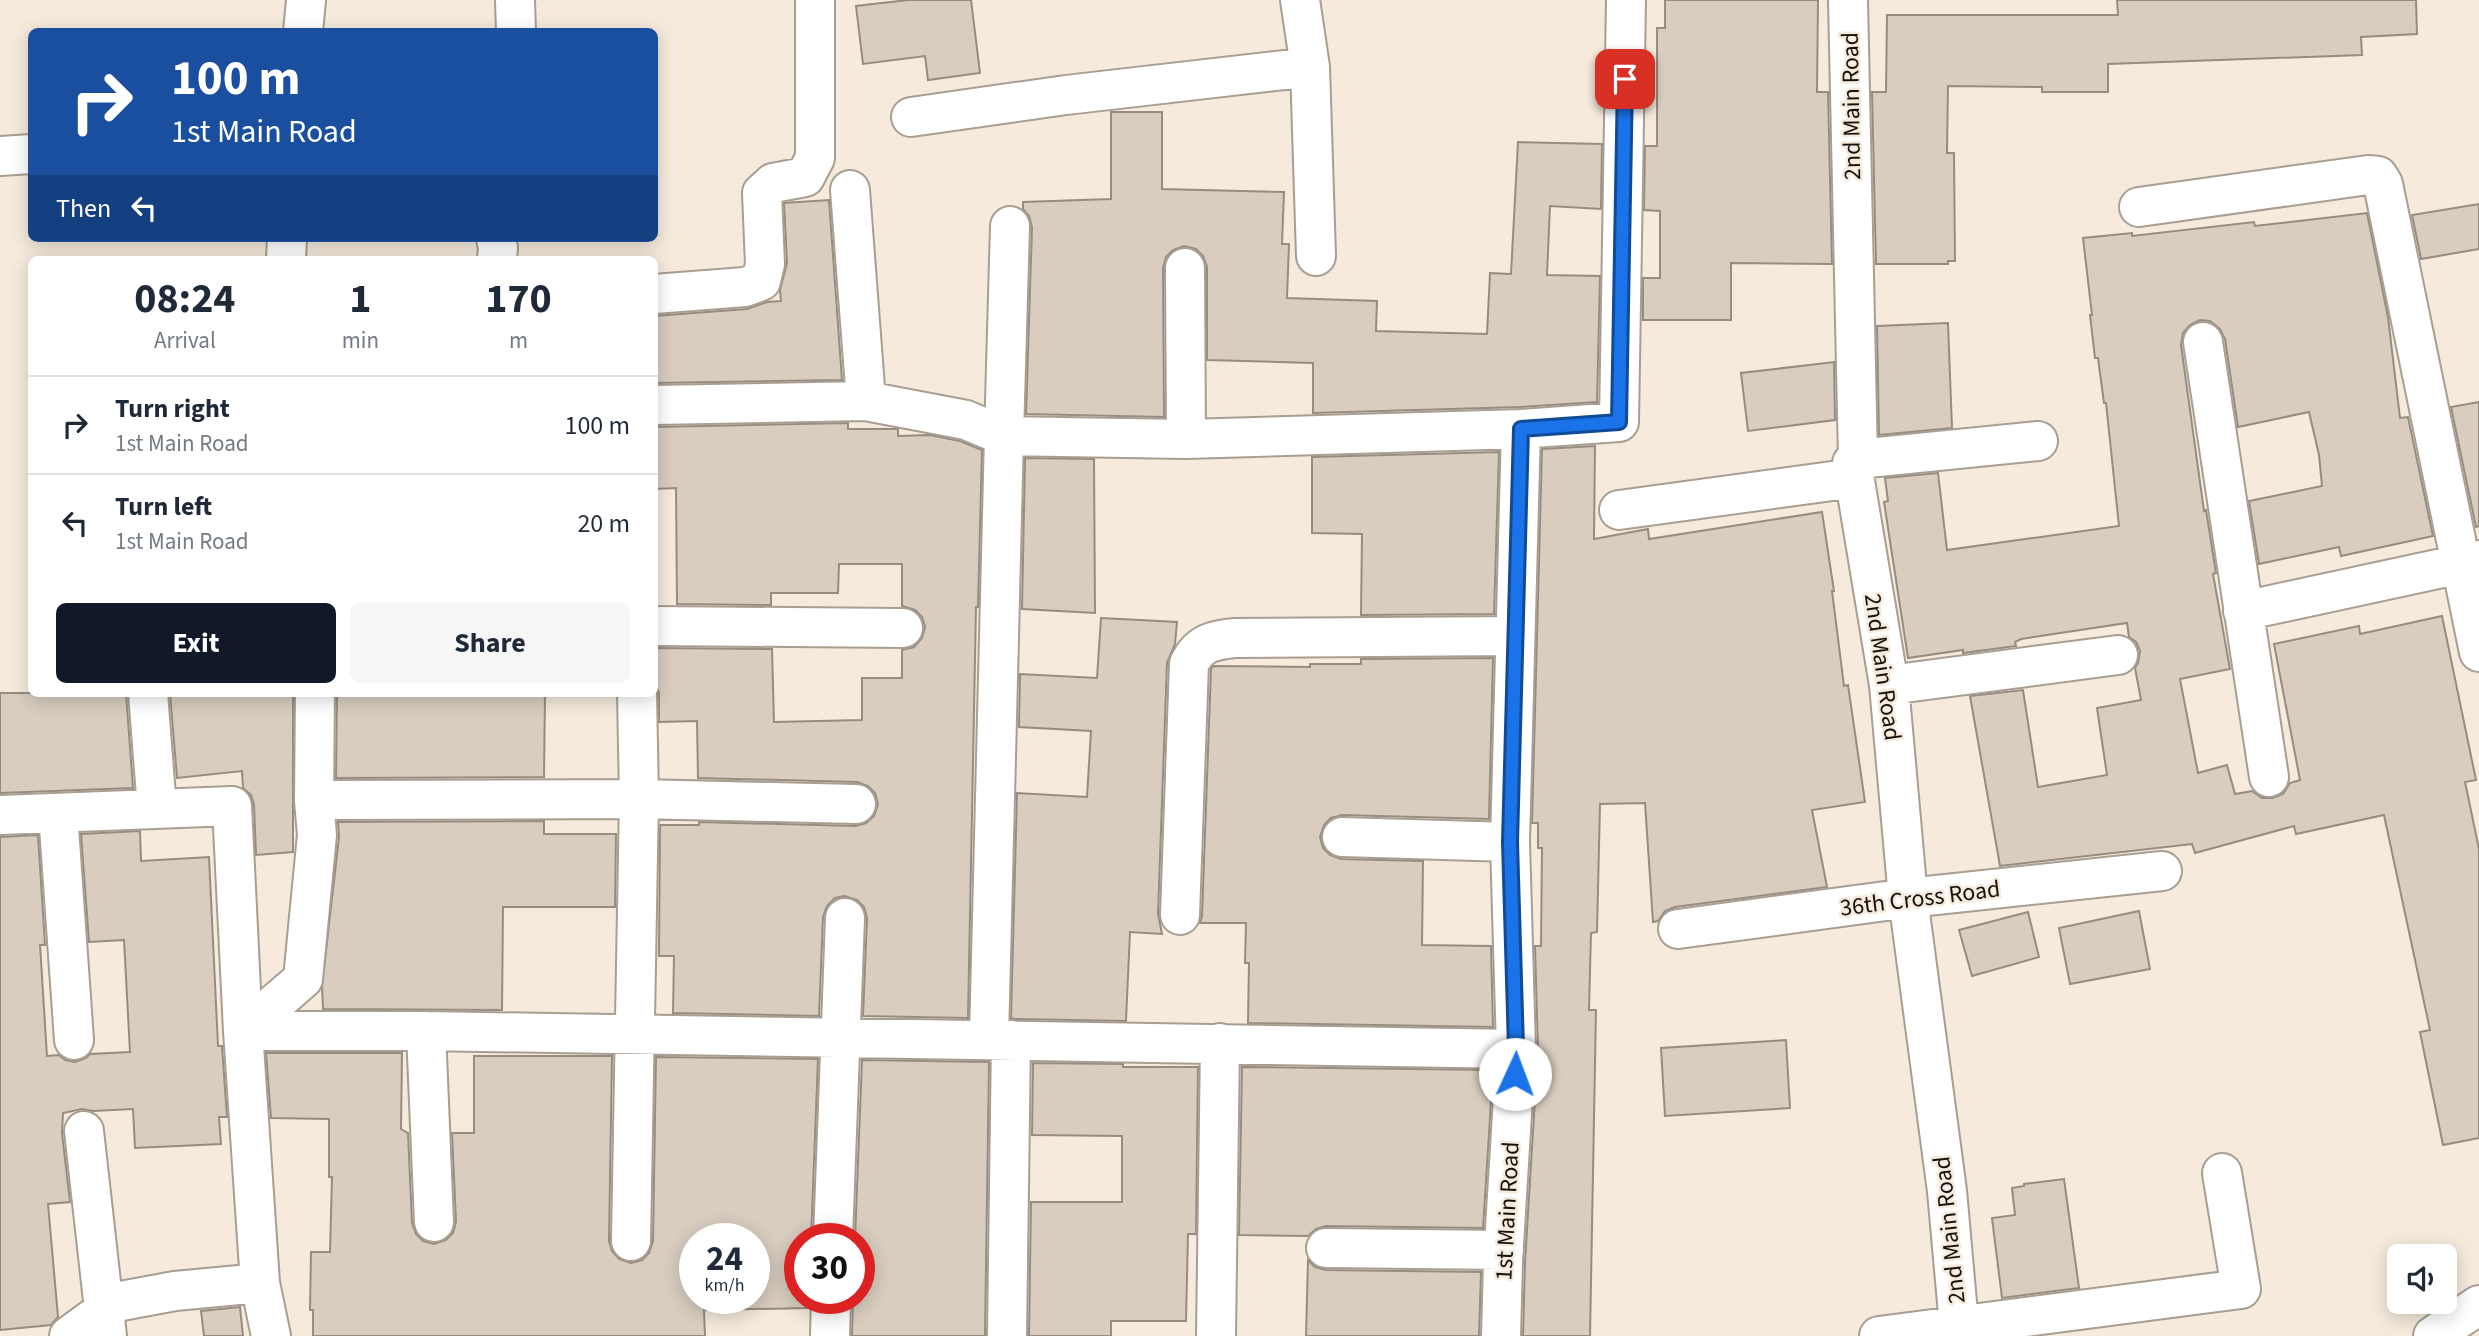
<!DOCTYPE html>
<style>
:root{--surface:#fff;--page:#f6f6f7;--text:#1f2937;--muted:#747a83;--line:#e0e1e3;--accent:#111827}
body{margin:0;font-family:"Source Sans 3",sans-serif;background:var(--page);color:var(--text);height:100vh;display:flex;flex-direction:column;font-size:26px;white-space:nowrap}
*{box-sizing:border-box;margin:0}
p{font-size:23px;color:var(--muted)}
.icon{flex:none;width:38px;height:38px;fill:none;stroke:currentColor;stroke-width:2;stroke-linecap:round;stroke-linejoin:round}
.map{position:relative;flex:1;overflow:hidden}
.side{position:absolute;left:28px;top:256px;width:630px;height:441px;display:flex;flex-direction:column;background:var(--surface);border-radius:10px;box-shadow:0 4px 18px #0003}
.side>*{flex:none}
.guide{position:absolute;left:28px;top:28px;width:630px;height:214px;border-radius:10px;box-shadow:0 4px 18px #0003;background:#1a4fa0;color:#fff;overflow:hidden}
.controls{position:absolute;left:2387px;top:1244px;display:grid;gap:14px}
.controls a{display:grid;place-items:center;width:70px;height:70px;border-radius:10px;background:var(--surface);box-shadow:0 4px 18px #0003;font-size:35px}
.speed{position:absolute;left:679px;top:1223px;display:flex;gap:14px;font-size:35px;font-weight:700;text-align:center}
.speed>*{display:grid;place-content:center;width:91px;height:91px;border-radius:50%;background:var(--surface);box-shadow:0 4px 18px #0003;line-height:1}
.speed small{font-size:18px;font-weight:400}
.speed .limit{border:10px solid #d22;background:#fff;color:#111}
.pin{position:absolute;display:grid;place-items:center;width:60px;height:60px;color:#fff;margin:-30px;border-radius:14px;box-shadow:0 4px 10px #0006}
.me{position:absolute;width:77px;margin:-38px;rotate:2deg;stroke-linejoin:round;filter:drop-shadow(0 0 5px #0008)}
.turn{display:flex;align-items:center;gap:24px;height:147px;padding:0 28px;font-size:32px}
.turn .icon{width:91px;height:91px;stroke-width:2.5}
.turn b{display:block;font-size:49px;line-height:60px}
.then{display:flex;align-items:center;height:66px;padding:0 28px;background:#0003;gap:14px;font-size:26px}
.eta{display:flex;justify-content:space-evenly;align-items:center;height:119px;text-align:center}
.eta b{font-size:42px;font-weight:700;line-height:49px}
.action{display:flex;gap:14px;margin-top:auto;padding:14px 28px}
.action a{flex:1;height:80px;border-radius:10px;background:var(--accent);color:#fff;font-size:28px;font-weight:700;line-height:80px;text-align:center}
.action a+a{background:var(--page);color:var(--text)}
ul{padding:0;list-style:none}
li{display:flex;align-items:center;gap:21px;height:98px;padding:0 28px;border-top:2px solid var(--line)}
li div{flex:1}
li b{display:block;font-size:26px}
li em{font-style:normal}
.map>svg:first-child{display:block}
.building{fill:#d8cdbf;stroke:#968c7f;stroke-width:2;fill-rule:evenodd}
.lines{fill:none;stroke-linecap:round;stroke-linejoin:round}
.minor-casing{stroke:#a89e91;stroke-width:42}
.minor{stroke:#fff;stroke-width:38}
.route-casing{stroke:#114b97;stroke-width:18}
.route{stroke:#1a73e8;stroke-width:12}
.labels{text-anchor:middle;stroke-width:5;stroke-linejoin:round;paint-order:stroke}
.street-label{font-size:24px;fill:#15110d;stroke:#f5eadc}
</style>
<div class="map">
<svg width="2479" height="1336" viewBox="0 0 2479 1336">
<rect width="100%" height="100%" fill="#f5eadc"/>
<path class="building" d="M908 0H971L980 73 928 80 925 56 863 64 856 6Z
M1665 0H1818L1817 92H1828L1832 264 1731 263V320H1643V278H1660V211L1644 210 1645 146H1657V28H1665Z
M2117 0H2416L2417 34 2361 37 2362 55 2108 64V92H2042V87L1948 86 1947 153H1954L1955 261H1948V264H1876L1872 92H1886L1887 15H2118Z
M1111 112H1162V189L1284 192 1282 244H1289L1287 298 1377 301 1376 331 1487 334 1490 273 1511 274 1518 142 1602 144 1601 209 1550 206 1547 275 1600 276 1597 402 1520 407 1313 413V363L1207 360V267L1203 256 1196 249 1184 246 1173 250 1166 257 1163 268 1164 417 1026 414 1032 227 1029 216 1023 209V202L1111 199Z
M829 200 842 380 654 383V316L747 309 767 302 781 301 780 290 787 263 784 203Z
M2479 204V249L2421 259 2412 215Z
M2367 213 2388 317 2400 418 2408 417 2433 536 2341 556 2339 547 2259 564 2249 501 2322 486 2319 455 2309 412 2238 427 2225 339 2220 329 2210 321 2200 320 2190 325 2183 333 2181 345 2204 511 2206 510 2216 573 2213 574 2230 669 2180 679 2198 773 2227 765 2235 794 2252 791 2262 798H2273L2283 794 2290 783 2300 780 2274 644 2359 626 2360 634 2442 616 2476 780 2465 782 2479 849V1138L2443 1145 2420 1032 2430 1030 2384 815 2296 834 2294 826 2195 853 2192 844 2000 866 1970 696 2023 690 2038 787 2107 775 2097 708 2141 700 2135 668 2138 663 2140 651 2136 642 2129 637 2127 623 2021 639 2015 642 2016 646 1963 653V650L1908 658 1884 502 1888 501 1885 478 1938 473 1947 550 2119 526 2106 403H2104L2098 358H2095L2090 315H2092L2083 238 2132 233V236L2254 222 2255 226Z
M1948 323 1952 428 1879 435 1877 326Z
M1834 362 1835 420 1748 431 1741 373Z
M2479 402V526L2476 527 2451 407Z
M848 423V429H898V436L930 435 960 441 982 450 978 607H976L968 1018 863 1016 867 918 864 907 857 900 845 896 835 898 827 906 823 917 819 1016 673 1013 674 956H659L660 825H699V822L855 826 866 823 874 816 878 804 875 793 868 786 857 782 698 778 697 721 659 722V693L654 680V648L772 649 774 722 862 720V678H902V650L914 647 922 638 925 627 922 617 915 610 902 606V564H839L838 593H771V605L677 604 676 488 654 489V427Z
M1595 446 1594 539 1648 529 1649 539 1822 512 1834 591H1832L1844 686 1848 685 1865 802 1812 810 1827 887 1675 907 1665 911 1658 921 1653 922 1645 803 1600 804 1597 932 1591 933 1589 1010H1596L1590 1336H1523L1525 1262 1538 1050 1535 946H1541L1542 848H1538V823H1532L1542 449Z
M1499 452 1494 614 1361 615 1362 534 1312 533V457Z
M1025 458 1094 459 1095 613 1022 609Z
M1101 618 1177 622 1175 644 1167 663 1158 914 1162 934 1130 932 1126 1021 1014 1019 1011 1018 1017 793 1087 797 1091 731 1019 727 1020 674 1097 678Z
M1493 658 1489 819 1342 815 1331 818 1324 825 1320 837 1323 848 1330 855 1341 859 1423 861 1422 945 1491 946 1493 1027 1248 1023 1249 963H1245L1246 923H1200L1202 916 1211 669 1213 666 1310 667V664H1361V659Z
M0 693H126L133 788 0 793Z
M170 693H293V852L256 855 254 805 251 795 243 788 242 771 177 778Z
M337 693H545L544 777 336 778Z
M544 821V834H616L615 907H503L502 1010 323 1009 322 986 339 837 338 822Z
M140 831 141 861 209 857 218 1046H222L227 1117H219L221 1144 135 1148 133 1109 93 1111 82 1109 63 1113 62 1133 70 1202 48 1204 58 1317 51 1325 0 1330V837L38 835 45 945H40L47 1056 59 1055 65 1060 75 1062 86 1058 90 1054 130 1052 124 940 89 942 81 834Z
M2139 911 2150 969 2070 984 2059 928Z
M2028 912 2039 957 1972 976 1959 930Z
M1786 1040 1790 1108 1665 1116 1661 1048Z
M266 1053H402L401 1129 408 1133 412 1223 416 1234 423 1241 434 1244 446 1240 453 1233 456 1222 452 1133H474V1056H612L609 1241 612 1251 619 1259 631 1263 642 1260 649 1253 653 1241 656 1057 818 1059 811 1239H800V1298H809V1308L704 1310 705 1336H313V1310H310L311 1252H330L332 1177H329V1119L271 1118ZM695 1239H754V1298H695Z
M862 1060 989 1062 985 1336H852L853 1298H859V1239H855Z
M1033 1063 1123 1064V1067H1198L1196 1234H1188L1186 1321H1111V1336H1029L1031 1202H1122V1136L1032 1135Z
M1242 1067 1493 1070 1483 1228 1326 1226 1316 1229 1308 1236 1239 1235Z
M2064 1179 2079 1288 2002 1298 1992 1218 2015 1215 2012 1188 2024 1186V1184Z
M1308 1260 1315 1267 1326 1270 1481 1272 1479 1336H1306Z
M240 1307 243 1336H204L201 1311Z"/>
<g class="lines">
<defs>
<path id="minor" d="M515 0 516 32
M1300 0 1310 67 1316 256
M1848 0 1858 459 1852 463 1889 685 1908 898 1947 1191 1960 1336
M303 32 306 0
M911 117 1066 95 1310 67
M0 156 32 154
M850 190 866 401
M2139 207 2368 175 2378 176 2383 184 2479 652
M496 238 498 248 497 259
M286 259 287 238
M1185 268 1186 439
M654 294 745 287 761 281 765 264 762 193 773 183 805 177 815 158V0
M2203 342 2269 777
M654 405 866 401 966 420 1004 436 1010 226
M1858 459 2038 441
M1619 510 1854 478
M2243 611 2479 560
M654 626 903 628
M1889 685 2118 655
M148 693 157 809
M314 800 639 799 856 804
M58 813 74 1040
M0 815 232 806 243 1031 260 1283 271 1336
M1342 837 1510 842
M1180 915 1189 664C1199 643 1213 640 1235 638L1515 636
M1678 929 1908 898 2162 871
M243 1031H426L1516 1049
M243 1031 303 979 317 835 314 800 315 693
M426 1031 434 1222
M989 1039 1004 436 1186 439 1521 429
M84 1131 107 1336
M833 1239 845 918
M631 1241 639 799 637 693
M1326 1248 1504 1250
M69 1336 103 1311 121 1301 175 1291 260 1283
M830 1336 831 1298
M1007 1336 1011 1040
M1216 1336 1220 1043
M1501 1336 1503 1261 1516 1049 1510 842 1521 429 1619 422 1626 0
M1879 1336 2241 1289 2222 1173
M2433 1336 2479 1305"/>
</defs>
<use href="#minor" class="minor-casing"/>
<use href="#minor" class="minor"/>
</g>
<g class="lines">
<defs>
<path id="route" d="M1515 1074 1516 1049 1510 842 1521 429 1619 422 1625 79"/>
</defs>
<use href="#route" class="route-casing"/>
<use href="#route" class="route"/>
</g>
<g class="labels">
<g class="street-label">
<text transform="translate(1851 106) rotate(-91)" y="8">2nd Main Road</text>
<text transform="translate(1883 667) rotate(82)" y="8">2nd Main Road</text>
<text transform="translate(1920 898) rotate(-7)" y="8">36th Cross Road</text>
<text transform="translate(1507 1211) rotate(-87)" y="8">1st Main Road</text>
<text transform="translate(1949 1230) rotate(-96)" y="8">2nd Main Road</text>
</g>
</g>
</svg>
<div class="controls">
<a><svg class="icon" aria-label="sound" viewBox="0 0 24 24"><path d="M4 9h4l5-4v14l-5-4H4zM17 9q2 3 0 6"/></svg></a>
</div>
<div class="speed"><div>24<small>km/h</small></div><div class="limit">30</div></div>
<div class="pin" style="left:1625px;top:79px;background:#d93025"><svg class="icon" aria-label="arrive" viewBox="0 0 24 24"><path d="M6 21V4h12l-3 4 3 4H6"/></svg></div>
<svg class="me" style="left:1515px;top:1074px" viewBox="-20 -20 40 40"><circle r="19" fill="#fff"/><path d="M0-13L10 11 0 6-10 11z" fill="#1a73e8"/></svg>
<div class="guide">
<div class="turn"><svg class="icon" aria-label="right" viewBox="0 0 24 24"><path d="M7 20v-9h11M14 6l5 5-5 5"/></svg><div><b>100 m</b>1st Main Road</div></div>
<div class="then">Then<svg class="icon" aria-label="left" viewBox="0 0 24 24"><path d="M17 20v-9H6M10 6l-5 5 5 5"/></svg></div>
</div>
<section class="side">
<div class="eta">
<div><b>08:24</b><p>Arrival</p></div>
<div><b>1</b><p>min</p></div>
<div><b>170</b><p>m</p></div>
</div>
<ul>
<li><svg class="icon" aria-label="right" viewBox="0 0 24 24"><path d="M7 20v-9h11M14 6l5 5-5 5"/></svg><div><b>Turn right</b><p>1st Main Road</p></div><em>100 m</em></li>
<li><svg class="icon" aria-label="left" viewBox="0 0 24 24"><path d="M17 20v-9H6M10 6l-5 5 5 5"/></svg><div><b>Turn left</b><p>1st Main Road</p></div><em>20 m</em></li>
</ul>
<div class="action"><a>Exit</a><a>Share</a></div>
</section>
</div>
